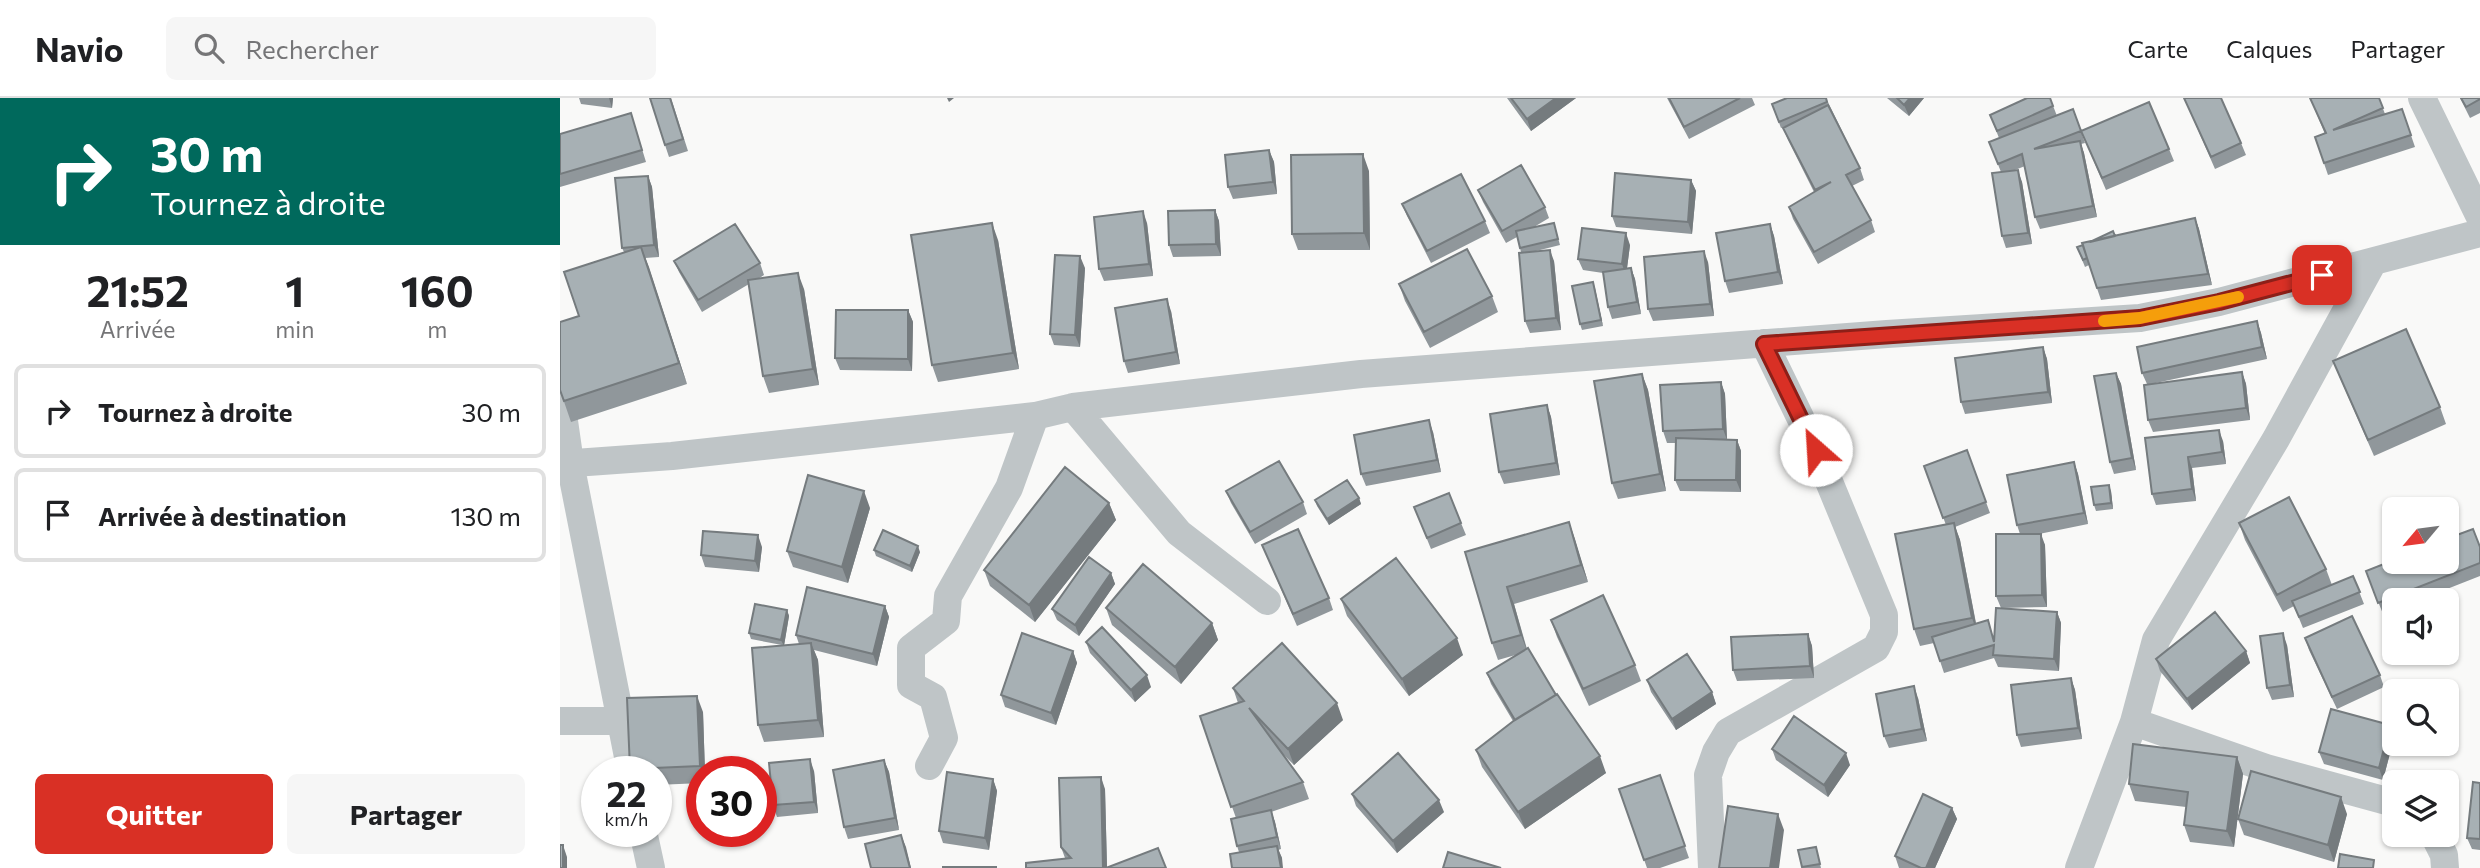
<!DOCTYPE html>
<html lang="fr">
<meta charset="utf-8">
<style>
:root{--surface:#fff;--page:#f6f6f6;--text:#202124;--muted:#757577;--line:#e0e0e0;--accent:#d93025}
body{margin:0;font-family:Commissioner,sans-serif;background:var(--page);color:var(--text);height:100vh;display:flex;flex-direction:column;font-size:26px;white-space:nowrap}
*{box-sizing:border-box;margin:0}
p{font-size:23px;color:var(--muted)}
.icon{flex:none;width:38px;height:38px;fill:none;stroke:currentColor;stroke-width:2;stroke-linecap:round;stroke-linejoin:round}
.map{position:relative;flex:1;overflow:hidden}
.details{display:flex;flex-direction:column;background:var(--surface);width:560px}
.details>*{flex:none}
.banner{background:#00695c;color:#fff;overflow:hidden}
.needle{width:46px;rotate:241deg}
.controls{position:absolute;left:1822px;top:399px;display:grid;gap:14px}
.controls a{display:grid;place-items:center;width:77px;height:77px;border-radius:10px;background:var(--surface);box-shadow:0 2px 5px #0004;font-size:35px}
.speed{position:absolute;left:21px;top:658px;display:flex;gap:14px;font-size:35px;font-weight:700;text-align:center}
.speed>*{display:grid;place-content:center;width:91px;height:91px;border-radius:50%;background:var(--surface);box-shadow:0 2px 5px #0004;line-height:1}
.speed small{font-size:18px;font-weight:400}
.speed .limit{border:10px solid #d22;background:#fff;color:#111}
.pin{position:absolute;display:grid;place-items:center;width:60px;height:60px;color:#fff;margin:-30px;border-radius:14px;box-shadow:0 4px 10px #0006}
.me{position:absolute;width:77px;margin:-38px;rotate:334deg;stroke-linejoin:round;filter:drop-shadow(0 0 5px #0008)}
.turn{display:flex;align-items:center;gap:24px;height:147px;padding:0 35px;font-size:32px}
.turn .icon{width:91px;height:91px;stroke-width:2.5}
.turn b{display:block;font-size:49px;line-height:60px}
.eta{display:flex;justify-content:space-evenly;align-items:center;height:119px;text-align:center}
.eta b{font-size:42px;font-weight:700;line-height:49px}
.button{display:flex;gap:14px;margin-top:auto;padding:14px 35px}
.button a{flex:1;height:80px;border-radius:10px;background:var(--accent);color:#fff;font-size:28px;font-weight:700;line-height:80px;text-align:center}
.button a+a{background:var(--page);color:var(--text)}
ul{padding:0;list-style:none}
li{display:flex;align-items:center;gap:21px;height:94px;margin:0 14px 10px;padding:0 21px;border:4px solid var(--line);border-radius:10px}
li div{flex:1}
li b{display:block;font-size:26px}
li em{font-style:normal}
header{display:flex;align-items:center;gap:42px;box-sizing:border-box;height:98px;padding:0 35px;background:var(--surface);border-bottom:2px solid var(--line)}
header strong{font-size:33px}
nav{display:flex;gap:38px;margin-inline-start:auto;font-size:24px}
.search{width:490px;height:63px;background:var(--page);display:flex;align-items:center;gap:18px;box-sizing:border-box;padding:0 24px;border-radius:10px;color:var(--muted);font-size:26px}
main{display:flex;flex:1;min-height:0}
.map>svg:first-child{display:block}
.lines{fill:none;stroke-linecap:round;stroke-linejoin:round}
.minor{stroke:#bfc5c7;stroke-width:28}
.wall{fill:#90979b}
.shaded-wall{fill:#757b7e}
.building{fill:#a7b0b4;stroke:#757b7e;stroke-width:2}
.route-casing{stroke:#8d1f18;stroke-width:18}
.route{stroke:#d93025;stroke-width:12}
.slow{stroke:#f59e0b;stroke-width:12}
</style>
<header>
<strong>Navio</strong>
<div class="search"><svg class="icon" aria-label="search" viewBox="0 0 24 24"><circle cx="10" cy="10" r="6"/><path d="M15 15l6 6"/></svg>Rechercher</div>
<nav><a>Carte</a><a>Calques</a><a>Partager</a></nav>
</header>
<main>
<section class="details">
<div class="banner">
<div class="turn"><svg class="icon" aria-label="right" viewBox="0 0 24 24"><path d="M7 20v-9h11M14 6l5 5-5 5"/></svg><div><b>30 m</b>Tournez à droite</div></div>
</div>
<div class="eta">
<div><b>21:52</b><p>Arrivée</p></div>
<div><b>1</b><p>min</p></div>
<div><b>160</b><p>m</p></div>
</div>
<ul>
<li><svg class="icon" aria-label="right" viewBox="0 0 24 24"><path d="M7 20v-9h11M14 6l5 5-5 5"/></svg><div><b>Tournez à droite</b></div><em>30 m</em></li>
<li><svg class="icon" aria-label="arrive" viewBox="0 0 24 24"><path d="M6 21V4h12l-3 4 3 4H6"/></svg><div><b>Arrivée à destination</b></div><em>130 m</em></li>
</ul>
<div class="button"><a>Quitter</a><a>Partager</a></div>
</section>
<div class="map">
<svg width="1920" height="770" viewBox="0 0 1920 770">
<rect width="100%" height="100%" fill="#f9f9f8"/>
<g class="lines">
<path class="minor" d="M1862 0 1920 119
M1813 164 1716 341 1596 542 1574 624 1706 670 1834 705
M0 295 10 365 71 674
M513 309 619 435 707 503
M0 366 112 358 475 318 513 309 801 276 1327 236 1580 220 1659 204 1920 135
M0 623H61
M369 668 384 640 373 599 351 587V550L386 523 388 498 449 390 475 318
M83 733 91 770
M1874 737 1884 757 1885 770
M1152 770 1148 677 1156 654 1168 634 1316 550 1324 534V517L1256 352 1204 245
M1519 770 1574 624"/>
</g>
<path class="wall" d="M19 0H53L52 10 21 6Z
M111 0 128 53 109 59 105 47Z
M947 0H1016L971 33Z
M1107 0H1192L1195 7 1129 41Z
M1266 0 1300 70 1304 82 1292 88 1311 122 1315 134 1258 166 1233 121 1229 109 1254 94 1228 42 1223 30 1233 25 1221 30 1212 6Z
M1327 0H1364L1349 18Z
M1490 0 1497 18 1513 11 1525 45 1521 46 1524 55 1537 119 1480 131 1475 119 1465 68 1455 72 1462 84 1472 146 1446 150 1442 138 1441 74 1429 44 1439 40 1430 17Z
M1624 0 1681 45 1686 57 1655 71Z
M1750 0H1819L1825 16 1842 11 1855 49 1768 77 1755 39 1765 36Z
M1900 0H1920V15L1910 20Z
M71 15 86 64 0 89V36Z
M1521 33 1609 51 1614 63 1546 92Z
M709 52 714 64 717 96 673 101 668 89Z
M809 73 810 152H738L732 136Z
M88 78 92 89 99 159 85 160 127 286 11 324 0 292 64 154 62 150Z
M1131 82 1136 93 1132 136 1056 129 1052 118Z
M918 92 985 109 989 120 974 129 994 125 1000 147 976 153 994 163 1001 232 970 235 965 223 961 154 957 139 946 145 923 104Z
M842 106 925 123 930 135 871 165 847 118Z
M655 112 659 123 661 158 613 159 609 147Z
M1635 120 1639 131 1652 187 1541 202 1529 167 1525 169 1517 149 1555 138Z
M587 125 593 178 544 183 539 171Z
M1210 126 1214 138 1223 186 1169 195 1165 183Z
M438 142 459 271 378 284 372 267Z
M1070 147 1067 170H1071L1075 181 1081 216 1052 221 1048 209 1043 175 1023 172 1018 161Z
M114 163 200 165 204 177 198 181 244 191 259 287 209 295 203 278 189 186 142 214 119 174Z
M1148 164 1154 218 1093 223 1088 211Z
M525 170 520 249 494 247 490 236Z
M1033 184 1043 228 1022 232 1020 226Z
M839 186 932 198 938 214 870 250 845 203Z
M348 212 353 224 352 273 280 272 275 260Z
M611 213 620 266 568 275 564 263Z
M1697 223 1701 235 1707 261 1591 286 1682 274 1686 286 1690 322 1593 334 1588 322 1587 286 1582 275Z
M1483 249 1487 261 1492 305 1405 316 1401 304Z
M1773 263 1880 309 1886 326 1814 358 1780 280Z
M1556 275 1561 286 1576 372 1554 376 1550 364Z
M1082 276 1088 292 1106 393 1058 401 1052 385Z
M1161 284 1165 296 1167 341 1177 342 1181 353V394L1120 393 1115 382 1116 345H1107L1103 333Z
M987 307 991 319 1000 377 944 386 939 374Z
M873 334 881 374 806 388 801 376Z
M1585 340 1663 343 1666 366 1632 370 1636 403 1596 407 1592 396Z
M1407 352 1430 415 1395 429 1400 442 1416 525 1434 542 1497 514 1501 525 1499 573 1438 569 1434 560 1384 575 1374 545 1360 548 1354 531 1386 427 1364 368Z
M1514 364 1518 376 1528 426 1479 436 1485 447 1487 509 1441 510 1436 498 1460 436 1457 427Z
M666 393 743 404 747 416 695 446 671 405Z
M1551 393 1553 411 1536 413 1534 407Z
M799 400 801 406 769 427 757 408 755 402Z
M549 405 556 422 475 524 430 488 424 472Z
M854 409 901 425 906 437 871 451Z
M310 410 288 485 233 469 227 453Z
M1009 424 1028 484 954 506 967 551 1046 675 965 731 922 669 916 652 953 623 931 586 927 575 959 556 938 562 932 545 905 454Z
M1679 425 1766 471 1772 487 1793 478 1804 506 1743 530 1734 508 1723 514 1685 442Z
M702 447 769 500 773 512 737 528Z
M202 449 199 474 145 469 141 457Z
M1920 449V478L1859 502H1834V512L1823 516 1806 473Z
M314 452 360 454 352 474 316 458Z
M551 475 555 486 519 538 497 522 492 511Z
M781 501 903 557 849 598 787 518Z
M325 508 329 519 317 568 254 552 258 562 264 639 204 644 198 627 222 547 191 541 189 535 227 512 229 518 224 547 239 546 236 537Z
M546 510 652 525 658 542 621 586 552 527Z
M991 522 1075 567 1081 583 1029 608 997 539Z
M1248 536 1252 548 1254 580 1177 583 1173 572Z
M1745 540 1820 577 1824 589 1777 611 1749 552Z
M526 544 591 589 575 604 530 555Z
M1727 547 1734 599 1712 602 1707 590Z
M513 553 517 565 496 627 445 609 441 597Z
M1686 553 1690 565 1632 612 1600 573 1596 561Z
M1511 580 1515 592 1522 641 1461 649 1457 637Z
M1087 582 1152 594 1156 606 1116 632 1091 594Z
M673 590 783 622 734 667 719 652 743 684 749 701 711 714 715 724 721 751 718 752 722 760 679 754 677 748 676 720 640 618 678 605Z
M1358 600 1367 643 1329 650 1324 638Z
M143 614 145 674H142V685L96 687V674H71L70 671Z
M1830 627 1834 637V640L1823 682 1764 666 1759 654Z
M1212 651 1290 667 1268 699 1216 662Z
M1677 659 1683 676 1674 749 1630 744 1624 727 1626 709 1575 703 1569 686Z
M324 662 329 674 339 732 288 741 284 729Z
M254 673 258 715 217 719 213 707Z
M1100 677 1129 760 1100 770H1087L1059 691Z
M433 681 437 693 429 752 383 745 379 733Z
M1920 685V752L1912 751 1907 740Z
M545 691 547 770H606H466L505 760 501 749Z
M792 696 884 714 837 755 796 708Z
M1392 710 1397 721 1375 770H1339L1335 758Z
M1787 716 1774 764 1684 737 1678 721Z
M161 733H186L187 737H162Z
M1256 749 1261 770H1242L1238 752Z"/>
<path class="shaded-wall" d="M49 0H53L52 10Z
M387 0H394L389 4Z
M996 0H1016L971 33 967 21Z
M1350 0H1364L1349 18 1344 7Z
M1520 43 1524 55 1537 119 1533 108Z
M709 52 714 64 717 96 713 84Z
M803 56 809 73 810 152 804 135Z
M1458 72 1462 84 1472 146 1468 135Z
M88 78 92 89 99 159 94 147Z
M1131 82 1136 93 1132 136 1128 124Z
M655 112 659 123 661 158 656 146Z
M583 113 587 125 593 178 589 166Z
M1635 120 1639 131 1652 187 1648 176Z
M432 125 438 142 459 271 453 255Z
M1210 126 1214 138 1223 186 1218 174Z
M1066 135 1070 147 1066 178 1062 166Z
M81 149 89 169 127 286 119 265Z
M990 152 994 163 1001 232 996 220Z
M1144 153 1148 164 1154 218 1150 206Z
M520 158 525 170 520 249 515 237Z
M1071 170 1075 181 1081 216 1077 204Z
M238 175 244 191 259 287 253 271Z
M1033 184 1035 190 1043 228 1041 222Z
M607 201 611 213 620 266 616 254Z
M348 212 353 224 352 273 348 261Z
M1697 223 1701 235 1707 261 1702 249Z
M1483 249 1487 261 1492 305 1488 294Z
M1682 274 1686 286 1690 322 1686 310Z
M1556 275 1561 286 1576 372 1572 360Z
M1082 276 1088 292 1106 393 1100 376Z
M1161 284 1165 296 1167 342 1163 331Z
M987 307 991 319 1000 377 996 365Z
M869 322 873 334 881 374 877 362Z
M1659 332 1663 343 1666 366 1662 354Z
M1177 342 1181 353V394L1176 382Z
M1628 359 1632 370 1636 403 1632 391Z
M1514 364 1518 376 1528 426 1524 415Z
M1549 387 1551 393 1553 411 1551 405Z
M304 393 310 410 288 485 282 469Z
M799 400 801 406 769 427 767 421Z
M549 405 556 422 475 524 469 507Z
M1009 424 1015 441 1028 484 1021 467Z
M1394 425 1400 442 1418 537 1412 520Z
M1481 436 1485 447 1487 509 1482 497Z
M198 437 202 449 199 474 195 463Z
M358 448 360 454 352 474 350 468Z
M551 475 555 486 519 538 515 527Z
M947 489 954 506 967 553 961 537Z
M325 508 329 519 317 568 313 556Z
M227 512 229 518 224 548 221 542Z
M1497 514 1501 525 1499 573 1494 561Z
M652 525 658 542 621 586 615 569Z
M1723 535 1727 547 1734 599 1730 587Z
M1248 536 1252 548 1254 580 1250 568Z
M897 540 903 557 849 598 842 581Z
M251 545 258 562 264 639 258 622Z
M513 553 517 565 496 627 491 615Z
M1686 553 1690 565 1632 612 1627 601Z
M587 577 591 589 575 604 571 592Z
M1511 580 1515 592 1522 641 1518 630Z
M1354 588 1358 600 1367 643 1362 631Z
M1152 594 1156 606 1116 632 1112 621Z
M137 598 143 614 145 674H142L140 668Z
M777 605 783 622 734 667 728 651Z
M1830 627 1834 637V640L1823 682 1819 670Z
M1286 655 1290 667 1268 699 1264 687Z
M1040 658 1046 675 965 731 958 714Z
M1677 659 1683 676 1674 749 1667 733Z
M250 661 254 673 258 715 254 704Z
M324 662 329 674 339 732 335 720Z
M541 679 545 691 547 770H543Z
M433 681 437 693 429 752 425 740Z
M1781 699 1787 716 1774 764 1768 747Z
M879 702 884 714 837 755 833 743Z
M1392 710 1397 721 1375 770H1366Z
M711 712 715 724 721 751 717 739Z
M1218 716 1224 732 1219 770H1210Z
M341 737 346 749 351 770H350Z
M3 747 7 759V770H3Z
M717 748 722 760 723 770H721Z"/>
<path class="building" d="M90 0H110L123 41 105 47Z
M951 0H996L967 21Z
M1109 0H1180L1124 29Z
M1227 0H1266L1267 4 1219 24 1212 6Z
M1337 0H1350L1344 7Z
M1467 0H1490L1493 8 1437 33 1430 17Z
M1624 0H1661L1681 45 1651 59Z
M1750 0H1819L1823 10 1773 32 1842 11 1851 37 1764 65 1755 39 1766 35Z
M1901 0H1920V1L1906 9Z
M1589 4 1609 51 1542 80 1521 33Z
M1268 7 1300 70 1286 77 1311 122 1254 154 1229 109 1271 84 1255 92 1223 30Z
M1513 11 1521 33 1474 51 1520 43 1533 108 1475 119 1462 56 1438 66 1429 44Z
M71 15 82 52 0 76V36Z
M709 52 713 84 668 89 665 57Z
M803 56 804 135 732 136 731 57Z
M961 67 985 109 942 133 918 92Z
M1458 72 1468 135 1442 138 1432 75Z
M1055 75 1131 82 1128 124 1052 118Z
M901 76 925 123 867 153 842 106Z
M88 78 94 147 62 150 55 80Z
M655 112 656 146 609 147 608 113Z
M583 113 589 166 539 171 534 119Z
M1635 120 1648 176 1537 190 1522 145Z
M432 125 453 255 372 267 351 137Z
M994 125 998 141 960 150 956 133Z
M175 126 200 165 138 202 114 163Z
M1210 126 1218 174 1165 183 1156 135Z
M1022 130 1066 135 1062 166 1018 161Z
M1553 133 1555 138 1530 144Z
M1523 147 1527 160 1523 162 1517 149Z
M81 149 119 265 4 303 0 292V224L19 218 4 174Z
M907 151 932 198 864 234 839 186Z
M990 152 996 220 965 223 959 155Z
M1144 153 1150 206 1088 211 1084 159Z
M495 157 520 158 515 237 490 236Z
M1071 170 1077 204 1048 209 1043 174Z
M238 175 253 271 203 278 188 182Z
M1033 184 1041 222 1020 226 1012 188Z
M607 201 616 254 564 263 555 210Z
M276 212H348V261L275 260Z
M1697 223 1702 249 1582 275 1577 249Z
M1846 231 1880 309 1808 342 1773 263Z
M1483 249 1488 294 1401 304 1395 260Z
M1682 274 1686 310 1588 322 1584 287Z
M1556 275 1572 360 1550 364 1534 278Z
M1082 276 1100 376 1052 385 1034 283Z
M1161 284 1163 331 1103 333 1100 287Z
M987 307 996 365 939 374 930 316Z
M869 322 877 362 801 376 794 337Z
M1659 332 1662 354 1628 359 1632 391 1592 396 1585 340Z
M1116 340 1177 342 1176 382H1115Z
M1407 352 1426 404 1383 420 1364 368Z
M719 363 743 404 690 434 666 393Z
M1514 364 1524 415 1457 427 1447 377Z
M505 369 549 405 469 507 424 472Z
M248 377 304 393 282 469 227 453Z
M787 382 799 400 767 421 755 402Z
M1549 387 1551 405 1534 407 1531 389Z
M889 395 901 425 867 440 854 409Z
M1729 399 1766 471 1717 497 1679 425Z
M1009 424 1021 467 947 489 961 537 932 545 905 454Z
M1394 425 1412 520 1354 531 1335 436Z
M738 431 769 500 733 516 702 447Z
M1913 431 1920 449V465L1818 505 1806 473 1834 462V464H1886V441Z
M323 432 358 448 350 468 314 452Z
M143 433 198 437 195 463 141 457Z
M1436 436H1481L1482 497 1436 498Z
M529 459 551 475 515 527 492 511Z
M836 460 897 540 842 581 781 501Z
M583 466 652 525 615 569 546 510Z
M1793 478 1800 494 1739 519 1732 503Z
M247 489 325 508 313 556 236 537Z
M1043 497 1075 567 1023 591 991 522Z
M195 506 227 512 221 542 189 535Z
M1436 510 1497 514 1494 561 1433 557 1434 547 1380 563 1372 539 1428 522 1434 544Z
M1655 514 1686 553 1627 601 1596 561Z
M1792 518 1820 577 1772 599 1745 540Z
M542 529 587 577 571 592 526 544Z
M462 535 513 553 491 615 441 597Z
M1723 535 1730 587 1707 590 1700 538Z
M1248 536 1250 568 1173 572 1171 539Z
M251 545 258 622 198 627 192 550Z
M722 545 777 605 728 651 689 610 743 684 671 709 640 618 684 603 673 590Z
M968 550 996 597 955 622 927 575Z
M1127 556 1152 594 1112 621 1087 582Z
M1511 580 1518 630 1457 637 1451 587Z
M1354 588 1362 631 1324 638 1316 596Z
M997 596 1040 658 958 714 916 652 956 621Z
M137 598 140 668 70 671 67 600Z
M1771 611 1830 627 1819 670 1759 654Z
M1234 618 1286 655 1264 687 1212 651Z
M1573 646 1677 659 1667 733 1624 727 1628 694 1569 686Z
M838 655 879 702 833 743 792 696Z
M250 661 254 704 213 707 209 665Z
M324 662 335 720 284 729 273 672Z
M1691 673 1781 699 1768 747 1678 721Z
M387 674 433 681 425 740 379 733Z
M1100 677 1125 748 1084 762 1059 691Z
M541 679 543 770H466V765L511 760 501 749 499 680Z
M1913 684 1920 685V741L1907 740Z
M1363 696 1392 710 1366 770H1361L1335 758Z
M1168 708 1218 716 1210 770H1159Z
M711 712 717 739 677 748 671 721Z
M341 737 350 770H311L305 746Z
M0 747H3V770H0Z
M717 748 721 770H672L670 756Z
M1256 749 1260 766 1242 769 1238 752Z
M598 750 606 770H546Z
M888 754 941 770H883Z
M1780 756 1814 762 1813 770H1778Z
M383 769H436V770H383Z"/>
<g class="lines">
<defs>
<path id="route" d="M1256 352 1204 246 1580 220 1659 204 1762 177"/>
</defs>
<use href="#route" class="route-casing"/>
<use href="#route" class="route"/>
<path class="slow" d="M1544 223 1580 220 1678 199"/>
</g>
</svg>
<div class="controls">
<a><svg class="needle" viewBox="-14 -14 28 28"><path d="M0-13l5 13h-10z" fill="#e53935"/><path d="M0 13l5-13h-10z" fill="#757577"/></svg></a>
<a><svg class="icon" aria-label="sound" viewBox="0 0 24 24"><path d="M4 9h4l5-4v14l-5-4H4zM17 9q2 3 0 6"/></svg></a>
<a><svg class="icon" aria-label="search" viewBox="0 0 24 24"><circle cx="10" cy="10" r="6"/><path d="M15 15l6 6"/></svg></a>
<a><svg class="icon" aria-label="layers" viewBox="0 0 24 24"><path d="M12 4l9 5-9 5-9-5zM3 14l9 5 9-5"/></svg></a>
</div>
<div class="speed"><div>22<small>km/h</small></div><div class="limit">30</div></div>
<div class="pin" style="left:1762px;top:177px;background:#d93025"><svg class="icon" aria-label="arrive" viewBox="0 0 24 24"><path d="M6 21V4h12l-3 4 3 4H6"/></svg></div>
<svg class="me" style="left:1256px;top:352px" viewBox="-20 -20 40 40"><circle r="19" fill="#fff"/><path d="M0-13L10 11 0 6-10 11z" fill="#d93025"/></svg>
</div>
</main>
